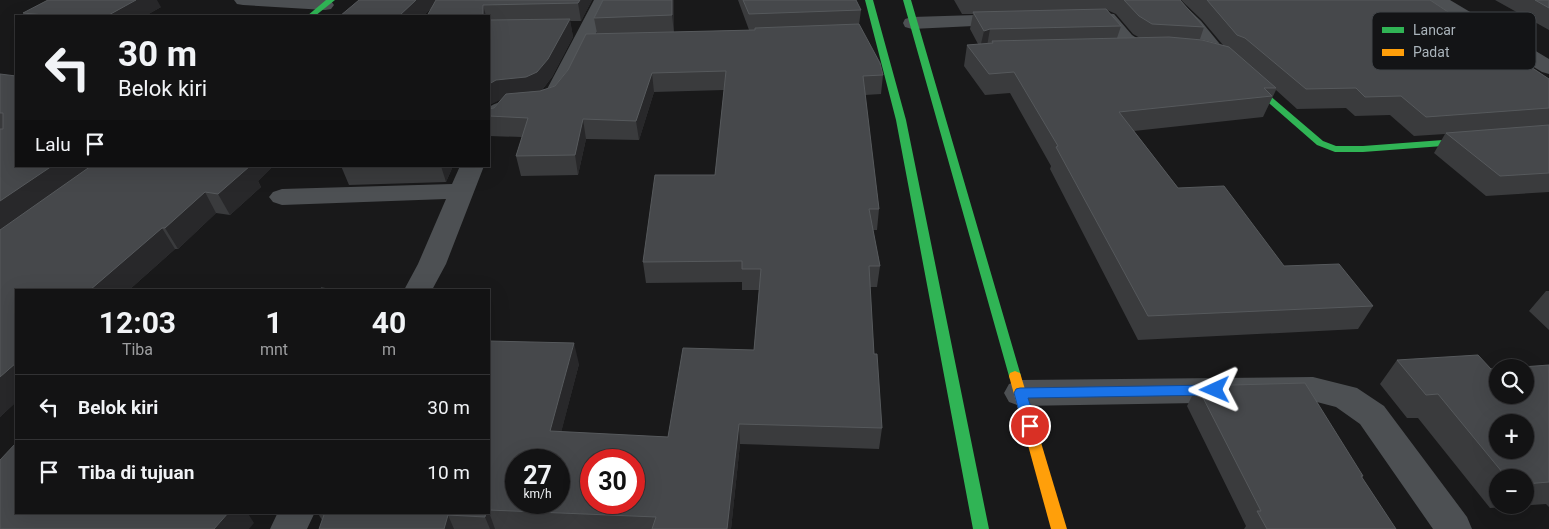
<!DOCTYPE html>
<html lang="id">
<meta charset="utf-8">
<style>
:root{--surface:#131314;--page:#1c1c1d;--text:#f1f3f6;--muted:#9d9ea0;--line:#323234}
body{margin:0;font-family:Roboto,sans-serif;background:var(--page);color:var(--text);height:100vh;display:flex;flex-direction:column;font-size:19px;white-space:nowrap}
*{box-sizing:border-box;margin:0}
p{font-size:16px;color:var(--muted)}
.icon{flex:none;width:28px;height:28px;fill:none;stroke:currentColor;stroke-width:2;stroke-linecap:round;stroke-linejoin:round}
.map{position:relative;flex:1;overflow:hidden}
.details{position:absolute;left:15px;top:289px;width:475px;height:225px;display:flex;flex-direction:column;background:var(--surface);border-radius:0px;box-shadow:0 5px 20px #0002,0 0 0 1px var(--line)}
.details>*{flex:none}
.guide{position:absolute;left:15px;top:15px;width:475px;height:152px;border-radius:0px;box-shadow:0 5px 20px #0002,0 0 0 1px var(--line);background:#131314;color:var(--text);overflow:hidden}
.tools{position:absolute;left:1489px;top:359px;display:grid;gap:10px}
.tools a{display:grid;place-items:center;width:45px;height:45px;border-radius:50%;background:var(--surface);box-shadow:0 5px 20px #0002,0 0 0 1px var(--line);font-size:25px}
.speed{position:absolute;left:505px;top:449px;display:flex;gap:10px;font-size:25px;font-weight:700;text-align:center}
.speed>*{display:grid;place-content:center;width:65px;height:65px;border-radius:50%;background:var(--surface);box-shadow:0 5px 20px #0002,0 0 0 1px var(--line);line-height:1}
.speed small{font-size:12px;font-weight:400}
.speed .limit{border:8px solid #d22;background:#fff;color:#111}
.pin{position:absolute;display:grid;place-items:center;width:42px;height:42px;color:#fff;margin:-21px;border:2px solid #fff;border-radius:50%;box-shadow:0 1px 5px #0007}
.me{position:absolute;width:55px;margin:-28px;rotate:269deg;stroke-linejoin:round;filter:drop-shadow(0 0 4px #0008)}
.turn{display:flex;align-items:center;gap:18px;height:105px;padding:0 20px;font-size:22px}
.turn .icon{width:65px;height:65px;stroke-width:2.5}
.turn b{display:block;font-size:35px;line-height:42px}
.then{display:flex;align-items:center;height:48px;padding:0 20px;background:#0003;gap:10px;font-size:19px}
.eta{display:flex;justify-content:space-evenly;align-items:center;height:85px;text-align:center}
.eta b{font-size:30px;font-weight:700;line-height:35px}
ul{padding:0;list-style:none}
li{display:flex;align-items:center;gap:15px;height:65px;padding:0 20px;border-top:1px solid var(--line)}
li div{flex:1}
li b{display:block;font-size:19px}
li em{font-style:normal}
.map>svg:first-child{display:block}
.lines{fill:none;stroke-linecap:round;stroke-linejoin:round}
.street{fill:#4d5053;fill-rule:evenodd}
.fast{fill:#30b455;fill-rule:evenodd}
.slow{fill:#ff9f0a;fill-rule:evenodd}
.wall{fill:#3a3b3d;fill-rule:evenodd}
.shaded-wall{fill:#28282a}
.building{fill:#46484b;stroke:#56595c;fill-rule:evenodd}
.route{fill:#1a73e8;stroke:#114b97}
.key{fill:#131416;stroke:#404448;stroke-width:1}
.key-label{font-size:14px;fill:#aab4bb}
</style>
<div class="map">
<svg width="1549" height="529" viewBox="0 0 1549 529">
<rect width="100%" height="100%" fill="#19191a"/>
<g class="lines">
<path class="street" d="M234 0H327L331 1 334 5 331 9 325 10 243 5 237 4Z
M594 0H612L594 38 625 39 628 43 625 47 588 50C581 63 573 88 563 99 548 115 526 105 510 112 504 115 501 120 497 126L489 128V107C507 95 529 102 546 91Z
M1160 0H1179L1201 21 1228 54 1231 58 1228 62 1221 64 1214 62 1187 29Z
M1428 0H1450L1549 59V74L1542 72 1431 4Z
M1088 12 1114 14 1132 35 1149 46 1152 50 1149 54C1129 59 1113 38 1102 24L1081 22 1079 18 1081 14Z
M1008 14 1015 16 1017 20 1015 24 912 29 905 27 903 23 905 19 912 17Z
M460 166H484L446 264 432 290H404L418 264 446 199 282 205 273 202 269 197 273 192 282 189 452 184Z
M1313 377 1357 388 1384 406 1467 517 1472 529H1433L1360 424 1336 407 1313 401 1020 406 1009 402 1004 393 1009 384 1020 380Z
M278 512H315L307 529H270Z"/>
<path class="fast" d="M326 0H335L315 16H307Z
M865 0H873L906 120 989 529H973L896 120Z
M903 0H911L1021 376 1020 379 1015 381 1010 379 1009 376Z
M1242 72 1323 141 1336 146H1363L1549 132V138L1363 152H1335L1317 145 1239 77 1238 75Z"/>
<path class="slow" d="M1015 371 1020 373 1021 376 1067 529H1051L1009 376 1010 373Z"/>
</g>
<path class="wall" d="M359 0H592L581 21H570L573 37 552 77 542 90 555 86 568 70 597 33 594 18 603 0H674V32L749 30 738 0H856L861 10 859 25 883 75 881 94 865 95 879 209 877 230H873L880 266 877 287H870L874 354 882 428 879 449 740 444 731 529H319L322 520 317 512H489V341L579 364 561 432 668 437 754 350 759 290H742V282L646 283 643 262 715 175 724 90 654 92 639 140 586 139 578 175 521 176 516 156 522 137 489 136V109L494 108 501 99 489 105V16H427L432 7 423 16H340Z
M954 0H1180L1204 27 1200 39 1223 45 1202 20 1181 0H1430L1549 79V192L1486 196 1434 153 1445 134 1414 136 1390 115 1355 116 1346 108 1297 109 1276 90 1263 117 1134 131 1178 188 1284 266 1373 306 1358 329 1138 340 1050 169 1051 166 1010 93 985 95 964 66 967 45 978 44 970 29 973 14H962ZM1107 10 1116 14 1133 34 1140 38H1117L1121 26Z
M1495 0H1549V30Z
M161 7 145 16H26L23 13Z
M0 74 16 166H273L258 181 261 187 230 215 216 213 178 249H175L129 290H16V402L0 417Z
M341 166H453L446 182 349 185Z
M1546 291H1549V330L1529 311Z
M1397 360 1491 369 1549 365V507L1546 504 1490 508 1418 418H1407L1380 384ZM1498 478H1525V505H1498Z
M1197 386 1363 476 1362 478 1396 529H1244L1246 526 1187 406Z"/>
<path class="shaded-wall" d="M136 0H157L161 7 145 16H107Z
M416 0H439L423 16H399Z
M580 0H592L581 21 578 3Z
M672 0H674V33L672 15Z
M483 5 486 16H483Z
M570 19 573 37 552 77 541 91 530 96 500 100 489 105V84Z
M990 29 987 46 980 48 984 31Z
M652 73 654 92 639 140 636 121Z
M583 119 586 139 578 175 575 155Z
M52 166H95L0 233V201Z
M243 166H273L258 181 261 187 230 215 218 194Z
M441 166H453L446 182Z
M205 192 216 213 178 249 165 228Z
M162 228 175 249 129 290H90Z
M574 343 579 364 556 452 550 431Z
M16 363V402L0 417V377Z
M739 424 740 444 731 529H727Z
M229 512H247L254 523 249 529H214Z
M486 512H489L495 529H490L485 517Z
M448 515 454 529H444Z"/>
<path class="building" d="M48 0H136L107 16H55L23 13Z
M359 0H416L399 16H340Z
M436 0H580L578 3 483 5V16H427Z
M603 0H672V15L594 18Z
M743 0H856L861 10 749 14Z
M1124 0H1180L1204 27 1152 24 1139 16Z
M1207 0H1430L1549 79V108L1426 117 1401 96 1365 97 1356 88 1306 89 1245 38 1237 35Z
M1535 0H1549V8Z
M1106 9 1121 26 990 29 984 31 973 12Z
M570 19 548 59 537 72 526 77 496 80 489 84V20Z
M859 24 880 63 883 75 863 76 879 209H869L880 266H869L874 354H877L882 428 739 424 727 529H652L656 517 489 510V341L574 343 550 431 668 437 683 348 754 350 761 269H742V261L643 262 655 175H715L726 71 652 73 636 121 583 119 575 155 516 156 528 118 489 116V109L494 108 506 94 540 91 555 86 568 70 586 34 755 30V28ZM516 460H559V502H516ZM591 460H634V502H591Z
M1169 37 1202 40 1229 47 1276 88H1264L1272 96 1119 112 1178 188 1224 186 1284 266 1339 264 1373 306 1148 316 1056 147 1058 146 1014 72 989 74 967 45 993 43 992 41Z
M0 74 16 76V166H52L0 201V129H3V113H0Z
M1549 125V173L1500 176 1446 133Z
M91 166H250L218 194 205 192 165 228H162L90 290H16V363L0 377V230Z
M321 288 339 290H320Z
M1478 355 1491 369 1498 368V395H1525V368H1509L1549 365V482L1525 484V478H1507L1438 394 1426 395 1397 360ZM1498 422H1525V450H1498Z
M1305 383 1363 476H1361L1396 529H1267L1257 511H1261L1197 386Z
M16 443V512H229L214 529H0V460Z
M325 512H486L485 517 448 515 444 529H319Z"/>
<path class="route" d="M1215 385 1220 386 1222 390 1220 394 1215 395 1028 398 1037 426 1034 429 1030 431 1025 429 1023 426 1014 393 1016 389 1020 388Z"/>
<rect x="1372" y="12" width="164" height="58" rx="8" class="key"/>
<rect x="1382" y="27" width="22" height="6" fill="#30b455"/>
<rect x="1382" y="49" width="22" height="7" fill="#ff9f0a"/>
<g class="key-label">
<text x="1413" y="35">Lancar</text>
<text x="1413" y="57">Padat</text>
</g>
</svg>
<div class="tools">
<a><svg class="icon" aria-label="search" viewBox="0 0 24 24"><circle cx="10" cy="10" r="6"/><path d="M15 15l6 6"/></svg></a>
<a>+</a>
<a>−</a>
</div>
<div class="speed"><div>27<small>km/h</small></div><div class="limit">30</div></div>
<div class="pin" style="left:1030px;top:426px;background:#d93025"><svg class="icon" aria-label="arrive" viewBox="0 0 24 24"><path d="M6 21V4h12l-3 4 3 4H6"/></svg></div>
<svg class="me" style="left:1215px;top:390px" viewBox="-20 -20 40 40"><path d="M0-17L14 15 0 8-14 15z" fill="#1a73e8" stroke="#fff" stroke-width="4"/></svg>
<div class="guide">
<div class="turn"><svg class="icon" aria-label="left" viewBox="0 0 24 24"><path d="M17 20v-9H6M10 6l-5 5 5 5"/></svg><div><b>30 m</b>Belok kiri</div></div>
<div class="then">Lalu<svg class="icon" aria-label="arrive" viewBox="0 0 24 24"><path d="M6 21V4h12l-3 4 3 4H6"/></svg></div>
</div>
<section class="details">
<div class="eta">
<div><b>12:03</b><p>Tiba</p></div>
<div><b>1</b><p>mnt</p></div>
<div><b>40</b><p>m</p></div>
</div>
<ul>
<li><svg class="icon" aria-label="left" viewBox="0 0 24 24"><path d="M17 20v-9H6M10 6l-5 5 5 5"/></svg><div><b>Belok kiri</b></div><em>30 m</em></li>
<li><svg class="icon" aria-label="arrive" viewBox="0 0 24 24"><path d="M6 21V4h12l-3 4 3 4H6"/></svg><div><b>Tiba di tujuan</b></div><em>10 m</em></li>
</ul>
</section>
</div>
